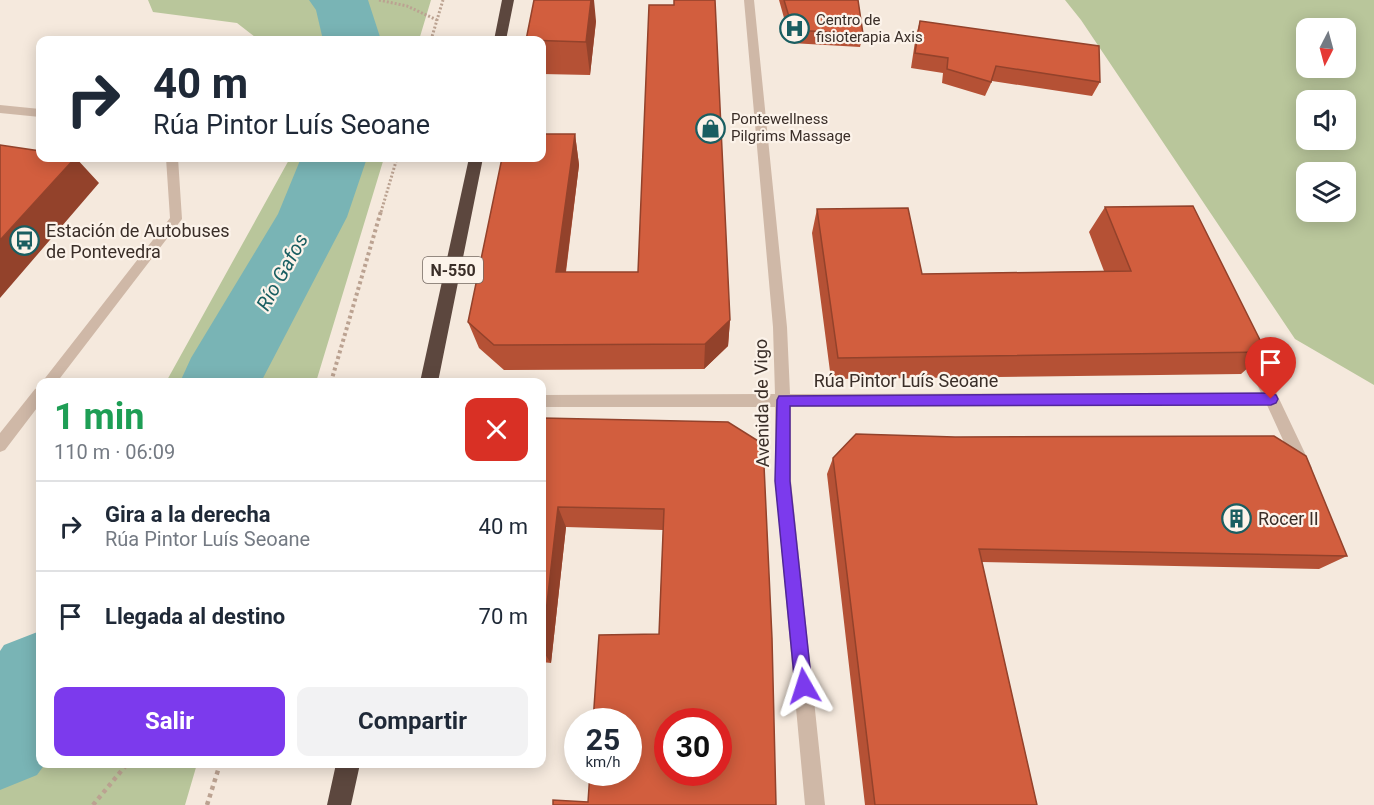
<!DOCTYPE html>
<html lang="es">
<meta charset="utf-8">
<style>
:root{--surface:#fff;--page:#f2f2f3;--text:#1f2937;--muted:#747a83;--line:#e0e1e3;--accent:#7c3aed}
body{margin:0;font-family:Roboto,sans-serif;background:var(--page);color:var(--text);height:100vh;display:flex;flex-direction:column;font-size:22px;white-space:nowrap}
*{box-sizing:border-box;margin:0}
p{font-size:20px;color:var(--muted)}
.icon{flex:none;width:33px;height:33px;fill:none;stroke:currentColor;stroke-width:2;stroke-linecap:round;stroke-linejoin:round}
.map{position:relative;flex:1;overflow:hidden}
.sheet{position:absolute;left:36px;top:378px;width:510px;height:390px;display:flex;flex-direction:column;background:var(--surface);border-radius:12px;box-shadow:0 3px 15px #0003}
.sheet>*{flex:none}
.guide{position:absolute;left:36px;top:36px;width:510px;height:126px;border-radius:12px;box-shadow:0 3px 15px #0003;background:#fff;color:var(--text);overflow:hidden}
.needle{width:39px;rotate:186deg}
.buttons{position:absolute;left:1296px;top:18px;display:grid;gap:12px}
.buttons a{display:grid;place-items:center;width:60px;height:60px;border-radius:12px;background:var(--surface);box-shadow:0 3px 15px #0003;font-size:30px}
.speed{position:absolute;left:564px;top:708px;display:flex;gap:12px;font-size:30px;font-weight:700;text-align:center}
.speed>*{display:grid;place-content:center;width:78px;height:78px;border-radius:50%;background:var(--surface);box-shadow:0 3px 15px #0003;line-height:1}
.speed small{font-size:15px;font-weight:400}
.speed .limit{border:9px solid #d22;background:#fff;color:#111}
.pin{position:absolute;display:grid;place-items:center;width:51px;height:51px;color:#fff;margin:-62px -26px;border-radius:50% 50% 50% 0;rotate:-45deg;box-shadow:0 0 6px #0007}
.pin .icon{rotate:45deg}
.me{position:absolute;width:66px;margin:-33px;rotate:354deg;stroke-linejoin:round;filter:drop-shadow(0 0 4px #0008)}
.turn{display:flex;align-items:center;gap:21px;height:126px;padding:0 18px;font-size:27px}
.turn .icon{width:78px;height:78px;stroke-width:2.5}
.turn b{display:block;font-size:42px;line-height:51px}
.round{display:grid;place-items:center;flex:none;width:63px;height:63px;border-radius:12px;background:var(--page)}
.head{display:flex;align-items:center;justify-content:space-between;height:102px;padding:0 18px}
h1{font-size:36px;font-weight:700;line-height:45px;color:#1e9e55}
.cta{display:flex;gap:12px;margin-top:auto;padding:12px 18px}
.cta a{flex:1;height:69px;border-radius:12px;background:var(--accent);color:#fff;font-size:24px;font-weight:700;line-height:69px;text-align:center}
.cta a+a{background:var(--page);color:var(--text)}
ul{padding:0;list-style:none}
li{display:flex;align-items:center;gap:18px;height:90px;padding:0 18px;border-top:2px solid var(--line)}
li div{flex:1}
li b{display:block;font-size:22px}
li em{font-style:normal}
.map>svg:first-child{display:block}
.green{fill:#b9c69b;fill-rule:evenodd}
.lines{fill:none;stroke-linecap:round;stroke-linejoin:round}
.river{fill:#79b4b5;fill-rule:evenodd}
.path-far2{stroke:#bba291;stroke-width:3;stroke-dasharray:2 2;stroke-linecap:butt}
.path-far1{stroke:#bba291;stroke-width:4;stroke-dasharray:3 3;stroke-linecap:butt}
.path{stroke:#bba291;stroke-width:4.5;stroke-dasharray:4 4;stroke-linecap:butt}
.minor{fill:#cfb8a7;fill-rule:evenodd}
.highway{fill:#5c473e;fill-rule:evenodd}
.wall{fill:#b55135}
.shaded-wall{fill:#93422b}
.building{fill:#d25e3e;stroke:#93422b;stroke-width:1.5;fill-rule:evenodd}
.route{fill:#7c3aed;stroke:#51269a;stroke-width:1.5}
.labels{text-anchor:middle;stroke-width:4.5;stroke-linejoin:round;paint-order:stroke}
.far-poi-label{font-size:15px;fill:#3a2e28;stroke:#fcf3ea;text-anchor:start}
.shield{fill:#fcf3ea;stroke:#746962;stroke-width:1.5}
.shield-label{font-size:16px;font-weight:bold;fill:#3a2e28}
.poi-label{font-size:18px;fill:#3a2e28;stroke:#fcf3ea;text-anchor:start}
.street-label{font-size:18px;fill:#3a2e28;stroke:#fcf3ea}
.water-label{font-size:20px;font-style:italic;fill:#195e61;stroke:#fcf3ea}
</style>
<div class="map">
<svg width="1374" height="805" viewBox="0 0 1374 805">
<rect width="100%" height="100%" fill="#f5e9dd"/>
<path class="green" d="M148 0H431L419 40H259L237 23 153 12Z
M1065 0H1374V385L1295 339 1081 20ZM1306 28H1346V68H1306ZM1306 100H1346V140H1306ZM1306 172H1346V212H1306Z
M290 158H384L316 382H166Z
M40 712V764H197L185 805H0V770Z"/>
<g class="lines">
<path class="river" d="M309 0H368L381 40H323L316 10Z
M301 158H367L347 217 261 382H180L191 358 278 214Z
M40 631V764H45L37 775 0 790V651L4 645Z"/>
<path class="path-far2" d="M379 0 407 6 437 20
M431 40 443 0
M381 212 397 158"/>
<path class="path-far1" d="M331 382 381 211"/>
<path class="path" d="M93 805 127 764
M207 805 220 764"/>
<path class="minor" d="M744 0H754L787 327 790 394 1261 393 1240 346 1242 342H1252L1312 468 1310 473 1304 475 1298 473 1267 405 791 407V481L825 805H805L775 481V407H542V395L775 394 773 327Z
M0 105 40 109V117L0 113Z
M166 158H178L182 219 57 382H42L170 218Z
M40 387V404L5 450 0 452V433L35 389Z"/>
<path class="highway" d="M502 0H514L506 40H494Z
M469 158H483L438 382H420Z
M336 764H360L351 805H327Z"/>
</g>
<path class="wall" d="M779 0H858L863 34 860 47 791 43Z
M596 21 590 75 542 74V40Z
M920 21 1100 82 1092 96 992 81 985 96 942 83 943 73 911 68 916 35Z
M575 134 579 165 566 272 730 320 728 346 704 369 504 370 479 348 468 322Z
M1105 207 1266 352 1241 374 831 379 812 233 817 209 922 274 1104 271 1089 232Z
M542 418 763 444 588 802 659 634 663 530 566 527 551 663 542 662Z
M955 437 1347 556 1319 569 982 562 1037 805H865L827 474 833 458Z"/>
<path class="shaded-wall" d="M591 0H594L596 21 590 75 586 42Z
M575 134 579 165 562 300 556 272Z
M75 158H76L99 183 0 298V240Z
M730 320 728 346 704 369 705 344Z
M558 507 566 527 551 663 542 650V647Z"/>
<path class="building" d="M534 0H591L586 42 526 40Z
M674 0H715L730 320 705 344 494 345 468 322 502 158H542V134H575L556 272H638L649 5H674Z
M784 0H858L863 34 793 30Z
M920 21 1099 46 1100 82 996 66 991 82 947 69 948 58 915 53Z
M0 145 40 151V158H75L0 240Z
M1193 206 1266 352 838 358 817 209 908 208 922 274 1131 271 1105 207Z
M542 418 728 422 763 444 772 638 776 805H553V800L588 802 590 772H628V722H593L599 635 659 634 664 509 558 507 542 647ZM668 722H718V772H668Z
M856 434 955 437 1274 436 1306 456 1347 556 979 549 1037 805H875L833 458Z"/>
<path class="route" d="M1271 393 1276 395 1278 399 1276 403 1271 405 790 406V481L812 686 809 692 804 694 798 692 795 686 775 481 777 400 779 396Z"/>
<defs>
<symbol id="hospital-ring" viewBox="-11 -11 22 22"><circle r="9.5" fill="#fcf3ea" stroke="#195e61" stroke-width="1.5"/><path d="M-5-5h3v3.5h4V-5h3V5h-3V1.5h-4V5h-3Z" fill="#195e61"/></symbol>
<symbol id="shop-ring" viewBox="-11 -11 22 22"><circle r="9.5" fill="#fcf3ea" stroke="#195e61" stroke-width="1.5"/><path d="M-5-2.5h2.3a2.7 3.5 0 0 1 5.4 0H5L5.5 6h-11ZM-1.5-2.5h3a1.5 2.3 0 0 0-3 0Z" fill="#195e61"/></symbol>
<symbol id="bus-ring" viewBox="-11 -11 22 22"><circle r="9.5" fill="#fcf3ea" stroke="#195e61" stroke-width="1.5"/><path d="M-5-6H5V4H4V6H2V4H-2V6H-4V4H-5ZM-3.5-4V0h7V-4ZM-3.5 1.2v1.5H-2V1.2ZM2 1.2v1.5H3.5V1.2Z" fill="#195e61"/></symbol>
<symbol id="building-ring" viewBox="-11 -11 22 22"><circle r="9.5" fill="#fcf3ea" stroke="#195e61" stroke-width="1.5"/><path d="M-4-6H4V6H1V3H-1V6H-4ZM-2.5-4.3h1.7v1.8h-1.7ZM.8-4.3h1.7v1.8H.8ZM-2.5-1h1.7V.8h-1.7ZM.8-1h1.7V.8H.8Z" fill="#195e61"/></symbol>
</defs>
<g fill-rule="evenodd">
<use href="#hospital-ring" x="778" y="12" width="33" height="33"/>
<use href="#shop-ring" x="694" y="112" width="33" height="33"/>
<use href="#bus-ring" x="8" y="224" width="33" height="33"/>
<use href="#building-ring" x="1220" y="502" width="33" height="33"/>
</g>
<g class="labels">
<g class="far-poi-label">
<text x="816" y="25">Centro de<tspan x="816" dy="17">fisioterapia Axis</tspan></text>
<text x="731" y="124">Pontewellness<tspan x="731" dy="17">Pilgrims Massage</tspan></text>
</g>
<rect class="shield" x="423" y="257" width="60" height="26" rx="4.5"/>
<g class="shield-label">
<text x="453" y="276">N-550</text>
</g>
<g class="poi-label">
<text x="46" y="237">Estación de Autobuses<tspan x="46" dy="21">de Pontevedra</tspan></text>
<text x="1258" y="525">Rocer II</text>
</g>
<g class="street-label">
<text x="906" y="387">Rúa Pintor Luís Seoane</text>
<text transform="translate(762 403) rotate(-91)" y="6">Avenida de Vigo</text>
</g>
<g class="water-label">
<text transform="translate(282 272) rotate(-61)" y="7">Río Gafos</text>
</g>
</g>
</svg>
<div class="buttons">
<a><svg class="needle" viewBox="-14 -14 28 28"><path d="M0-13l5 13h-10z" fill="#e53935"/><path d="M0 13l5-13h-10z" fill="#747a83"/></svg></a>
<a><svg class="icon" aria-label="sound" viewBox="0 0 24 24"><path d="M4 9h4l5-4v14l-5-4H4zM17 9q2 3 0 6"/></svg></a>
<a><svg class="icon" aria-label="layers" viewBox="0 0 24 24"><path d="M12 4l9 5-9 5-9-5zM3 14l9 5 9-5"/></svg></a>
</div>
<div class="speed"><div>25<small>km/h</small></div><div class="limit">30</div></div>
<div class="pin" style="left:1271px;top:399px;background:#d93025"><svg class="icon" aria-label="arrive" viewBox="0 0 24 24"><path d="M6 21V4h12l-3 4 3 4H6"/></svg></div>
<svg class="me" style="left:804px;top:686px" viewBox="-20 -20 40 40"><path d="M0-17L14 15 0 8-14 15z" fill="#7c3aed" stroke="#fff" stroke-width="4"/></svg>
<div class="guide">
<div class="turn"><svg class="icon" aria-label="right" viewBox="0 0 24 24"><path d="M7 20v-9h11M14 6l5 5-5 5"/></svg><div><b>40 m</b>Rúa Pintor Luís Seoane</div></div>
</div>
<section class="sheet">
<div class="head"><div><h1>1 min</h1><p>110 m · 06:09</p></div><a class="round" style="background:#d93025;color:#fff"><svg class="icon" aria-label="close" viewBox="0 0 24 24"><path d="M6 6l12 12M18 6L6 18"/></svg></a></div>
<ul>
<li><svg class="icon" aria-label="right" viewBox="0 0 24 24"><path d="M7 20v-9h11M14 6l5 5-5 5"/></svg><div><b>Gira a la derecha</b><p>Rúa Pintor Luís Seoane</p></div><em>40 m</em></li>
<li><svg class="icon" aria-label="arrive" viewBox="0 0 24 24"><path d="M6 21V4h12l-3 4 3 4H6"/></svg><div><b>Llegada al destino</b></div><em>70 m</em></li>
</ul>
<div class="cta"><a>Salir</a><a>Compartir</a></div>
</section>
</div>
